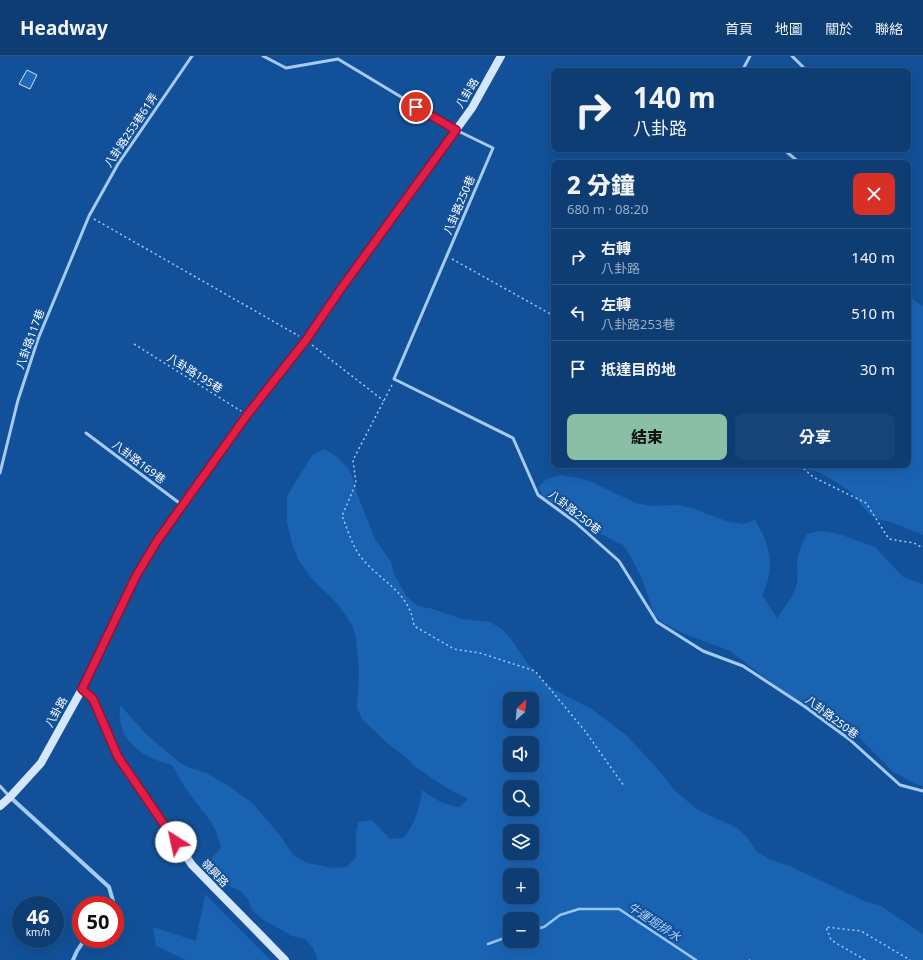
<!DOCTYPE html>
<html lang="zh-TW">
<meta charset="utf-8">
<style>
:root{--surface:#0e3d73;--page:#174478;--text:#f1f3f6;--muted:#9baec4;--line:#2e5685;--accent:#8abfa5}
body{margin:0;font-family:"Noto Sans","Noto Sans TC",sans-serif;background:var(--page);color:var(--text);height:100vh;display:flex;flex-direction:column;font-size:15px;white-space:nowrap}
*{box-sizing:border-box;margin:0}
p{font-size:13px;color:var(--muted)}
.icon{flex:none;width:22px;height:22px;fill:none;stroke:currentColor;stroke-width:2;stroke-linecap:round;stroke-linejoin:round}
.map{position:relative;flex:1;overflow:hidden}
.panel{position:absolute;left:551px;top:104px;width:360px;height:308px;display:flex;flex-direction:column;background:var(--surface);border-radius:8px;box-shadow:0 4px 16px #0002,0 0 0 1px var(--line)}
.panel>*{flex:none}
.top-card{position:absolute;left:551px;top:12px;width:360px;height:84px;border-radius:8px;box-shadow:0 4px 16px #0002,0 0 0 1px var(--line);background:#0e3d73;color:var(--text);overflow:hidden}
.needle{width:26px;rotate:27deg}
.tools{position:absolute;left:503px;top:636px;display:grid;gap:8px}
.tools a{display:grid;place-items:center;width:36px;height:36px;border-radius:8px;background:var(--surface);box-shadow:0 4px 16px #0002,0 0 0 1px var(--line);font-size:20px}
.speed{position:absolute;left:12px;top:840px;display:flex;gap:8px;font-size:20px;font-weight:700;text-align:center}
.speed>*{display:grid;place-content:center;width:52px;height:52px;border-radius:50%;background:var(--surface);box-shadow:0 4px 16px #0002,0 0 0 1px var(--line);line-height:1}
.speed small{font-size:10px;font-weight:400}
.speed .limit{border:6px solid #d22;background:#fff;color:#111}
.pin{position:absolute;display:grid;place-items:center;width:34px;height:34px;color:#fff;margin:-17px;border:2px solid #fff;border-radius:50%;box-shadow:0 1px 4px #0007}
.me{position:absolute;width:44px;margin:-22px;rotate:325deg;stroke-linejoin:round;filter:drop-shadow(0 0 3px #0008)}
.turn{display:flex;align-items:center;gap:14px;height:84px;padding:0 16px;font-size:18px}
.turn .icon{width:52px;height:52px;stroke-width:2.5}
.turn b{display:block;font-size:28px;line-height:34px}
.round{display:grid;place-items:center;flex:none;width:42px;height:42px;border-radius:8px;background:var(--page)}
.head{display:flex;align-items:center;justify-content:space-between;height:68px;padding:0 16px}
h1{font-size:24px;font-weight:800;line-height:30px}
.action{display:flex;gap:8px;margin-top:auto;padding:8px 16px}
.action a{flex:1;height:46px;border-radius:8px;background:var(--accent);color:#111;font-size:16px;font-weight:800;line-height:46px;text-align:center}
.action a+a{background:var(--page);color:var(--text)}
ul{padding:0;list-style:none}
li{display:flex;align-items:center;gap:12px;height:56px;padding:0 16px;border-top:1px solid var(--line)}
li div{flex:1}
li b{display:block;font-size:15px}
li em{font-style:normal}
header{display:flex;align-items:center;gap:24px;box-sizing:border-box;height:56px;padding:0 20px;background:var(--surface);border-bottom:1px solid var(--line)}
header strong{font-size:19px}
nav{display:flex;gap:22px;margin-inline-start:auto;font-size:14px}
.map>svg:first-child{display:block}
.green{fill:#1a63b3;fill-rule:evenodd}
.lines{fill:none;stroke-linecap:round;stroke-linejoin:round}
.stream{stroke:#97c6f7;stroke-width:2.5}
.building{fill:#2068b8;stroke:#cde4fd}
.path{stroke:#a5cbf3;stroke-width:1.5;stroke-dasharray:2 3;stroke-linecap:butt}
.lane{stroke:#a5cbf3;stroke-width:3}
.street{stroke:#a5cbf3;stroke-width:4}
.secondary{stroke:#d5e7fd;stroke-width:8}
.route-casing{stroke:#92132f;stroke-width:10}
.route{stroke:#e11d48;stroke-width:7}
.labels{text-anchor:middle;stroke-width:4;stroke-linejoin:round;paint-order:stroke}
.street-label{font-size:11px;fill:#fff;stroke:#125199}
.water-label{font-size:12px;font-style:italic;fill:#b1d5fa;stroke:#125199}
</style>
<header>
<strong>Headway</strong>
<nav><a>首頁</a><a>地圖</a><a>關於</a><a>聯絡</a></nav>
</header>
<div class="map">
<svg width="923" height="904" viewBox="0 0 923 904">
<rect width="100%" height="100%" fill="#125199"/>
<path class="green" d="M908 240 923 250V479L891 466 878 463 867 456 851 436 831 423 818 416 791 409H908Z
M325 393 337 401 347 411 353 422 356 435 375 483 391 506 394 518 407 541 418 550 433 553 462 563 490 566 502 573 511 583 527 607 544 626 555 634 593 654 627 680 657 712 675 735 698 754 737 772 748 782 756 795 769 803 794 812 866 846 879 849 923 878V904H318L313 892 305 883 292 880 262 863 252 854 249 845 242 836 231 831 213 814 212 802 221 792C217 766 198 752 185 731 180 724 177 717 172 709 141 701 116 685 120 649L147 679 180 707 193 713 206 717 229 730 252 747 279 778 294 800 307 807 333 812 347 811 356 801V777L358 766 372 764 390 783 403 782C416 767 419 753 422 734 434 743 444 749 460 751L468 743 447 732 415 711 407 702 388 688 362 663 357 652 359 615 356 581 352 569 338 548 313 524 298 503 293 491 287 467V440L313 398ZM510 643H532V665H510ZM510 687H532V709H510ZM510 731H532V753H510ZM510 775H532V797H510ZM510 819H532V841H510ZM510 863H532V885H510Z
M562 419 587 424 636 447 650 450 678 449 692 452 729 466 743 468 755 464C770 489 776 511 762 539L777 562C784 551 794 540 797 527 798 519 797 512 797 505 798 495 803 487 807 478L820 475 836 477 875 491 903 521 923 528V730L916 728 892 715 858 680 838 663 815 651 803 648 780 633 730 595 684 578 663 567 654 558 642 523 630 499 623 489 599 477 578 461 544 442 538 431 547 423Z
M205 838 270 904H186L156 890 153 871 196 885Z"/>
<g class="lines">
<path class="stream" d="M532 874 544 871 560 859 579 853H619L696 904
M488 888 510 880"/>
</g>
<path class="building" d="M27 14 37 19 30 33 19 28Z"/>
<g class="lines">
<path class="path" d="M94 163 299 280
M452 203 554 260
M134 288 241 355
M312 289 384 345
M392 329 353 404 356 427 342 460C347 472 353 491 360 500 379 525 410 535 414 570L454 593 480 597 535 615 585 675 624 730
M800 409 813 421 866 447 889 483 914 487 923 492
M749 904H750
M865 904 831 884 826 871 861 875 910 904"/>
<path class="lane" d="M263 0 286 12 338 3 456 74 493 92 394 323 513 382 538 439 575 466 619 505 657 566 703 595 743 610 804 650 849 683 900 729 923 735
M792 0 807 15
M742 15 750 0
M783 93 800 107
M86 377 182 449
M0 417 18 344 38 283 89 160 118 108 192 0
M0 730 9 740"/>
<path class="street" d="M10 741 109 831 113 845 110 849
M73 904 77 895 85 883"/>
<path class="secondary" d="M82 633 93 643 118 701 192 809 285 904
M0 750 10 741 41 707 82 633 136 520 157 485 247 359 306 284 340 234 456 74 472 52 501 0"/>
</g>
<g class="lines">
<defs>
<path id="route" d="M176 786 118 701 93 643 82 633 136 520 157 485 247 359 306 284 340 234 456 74 416 51"/>
</defs>
<use href="#route" class="route-casing"/>
<use href="#route" class="route"/>
</g>
<g class="labels">
<g class="street-label">
<text transform="translate(467 37) rotate(-58)" y="4">八卦路</text>
<text transform="translate(131 74) rotate(-56)" y="4">八卦路253巷61弄</text>
<text transform="translate(459 149) rotate(-67)" y="4">八卦路250巷</text>
<text transform="translate(30 283) rotate(-70)" y="4">八卦路117巷</text>
<text transform="translate(195 317) rotate(32)" y="4">八卦路195巷</text>
<text transform="translate(139 406) rotate(37)" y="4">八卦路169巷</text>
<text transform="translate(575 456) rotate(38)" y="4">八卦路250巷</text>
<text transform="translate(56 656) rotate(-61)" y="4">八卦路</text>
<text transform="translate(832 661) rotate(37)" y="4">八卦路250巷</text>
<text transform="translate(215 817) rotate(46)" y="4">嶺興路</text>
</g>
<g class="water-label">
<text transform="translate(654 866) rotate(33)" y="4">牛運堀排水</text>
</g>
</g>
</svg>
<div class="tools">
<a><svg class="needle" viewBox="-14 -14 28 28"><path d="M0-13l5 13h-10z" fill="#e53935"/><path d="M0 13l5-13h-10z" fill="#9baec4"/></svg></a>
<a><svg class="icon" aria-label="sound" viewBox="0 0 24 24"><path d="M4 9h4l5-4v14l-5-4H4zM17 9q2 3 0 6"/></svg></a>
<a><svg class="icon" aria-label="search" viewBox="0 0 24 24"><circle cx="10" cy="10" r="6"/><path d="M15 15l6 6"/></svg></a>
<a><svg class="icon" aria-label="layers" viewBox="0 0 24 24"><path d="M12 4l9 5-9 5-9-5zM3 14l9 5 9-5"/></svg></a>
<a>+</a>
<a>−</a>
</div>
<div class="speed"><div>46<small>km/h</small></div><div class="limit">50</div></div>
<div class="pin" style="left:416px;top:51px;background:#d93025"><svg class="icon" aria-label="arrive" viewBox="0 0 24 24"><path d="M6 21V4h12l-3 4 3 4H6"/></svg></div>
<svg class="me" style="left:176px;top:786px" viewBox="-20 -20 40 40"><circle r="19" fill="#fff"/><path d="M0-13L10 11 0 6-10 11z" fill="#e11d48"/></svg>
<div class="top-card">
<div class="turn"><svg class="icon" aria-label="right" viewBox="0 0 24 24"><path d="M7 20v-9h11M14 6l5 5-5 5"/></svg><div><b>140 m</b>八卦路</div></div>
</div>
<section class="panel">
<div class="head"><div><h1>2 分鐘</h1><p>680 m · 08:20</p></div><a class="round" style="background:#d93025;color:#fff"><svg class="icon" aria-label="close" viewBox="0 0 24 24"><path d="M6 6l12 12M18 6L6 18"/></svg></a></div>
<ul>
<li><svg class="icon" aria-label="right" viewBox="0 0 24 24"><path d="M7 20v-9h11M14 6l5 5-5 5"/></svg><div><b>右轉</b><p>八卦路</p></div><em>140 m</em></li>
<li><svg class="icon" aria-label="left" viewBox="0 0 24 24"><path d="M17 20v-9H6M10 6l-5 5 5 5"/></svg><div><b>左轉</b><p>八卦路253巷</p></div><em>510 m</em></li>
<li><svg class="icon" aria-label="arrive" viewBox="0 0 24 24"><path d="M6 21V4h12l-3 4 3 4H6"/></svg><div><b>抵達目的地</b></div><em>30 m</em></li>
</ul>
<div class="action"><a>結束</a><a>分享</a></div>
</section>
</div>
